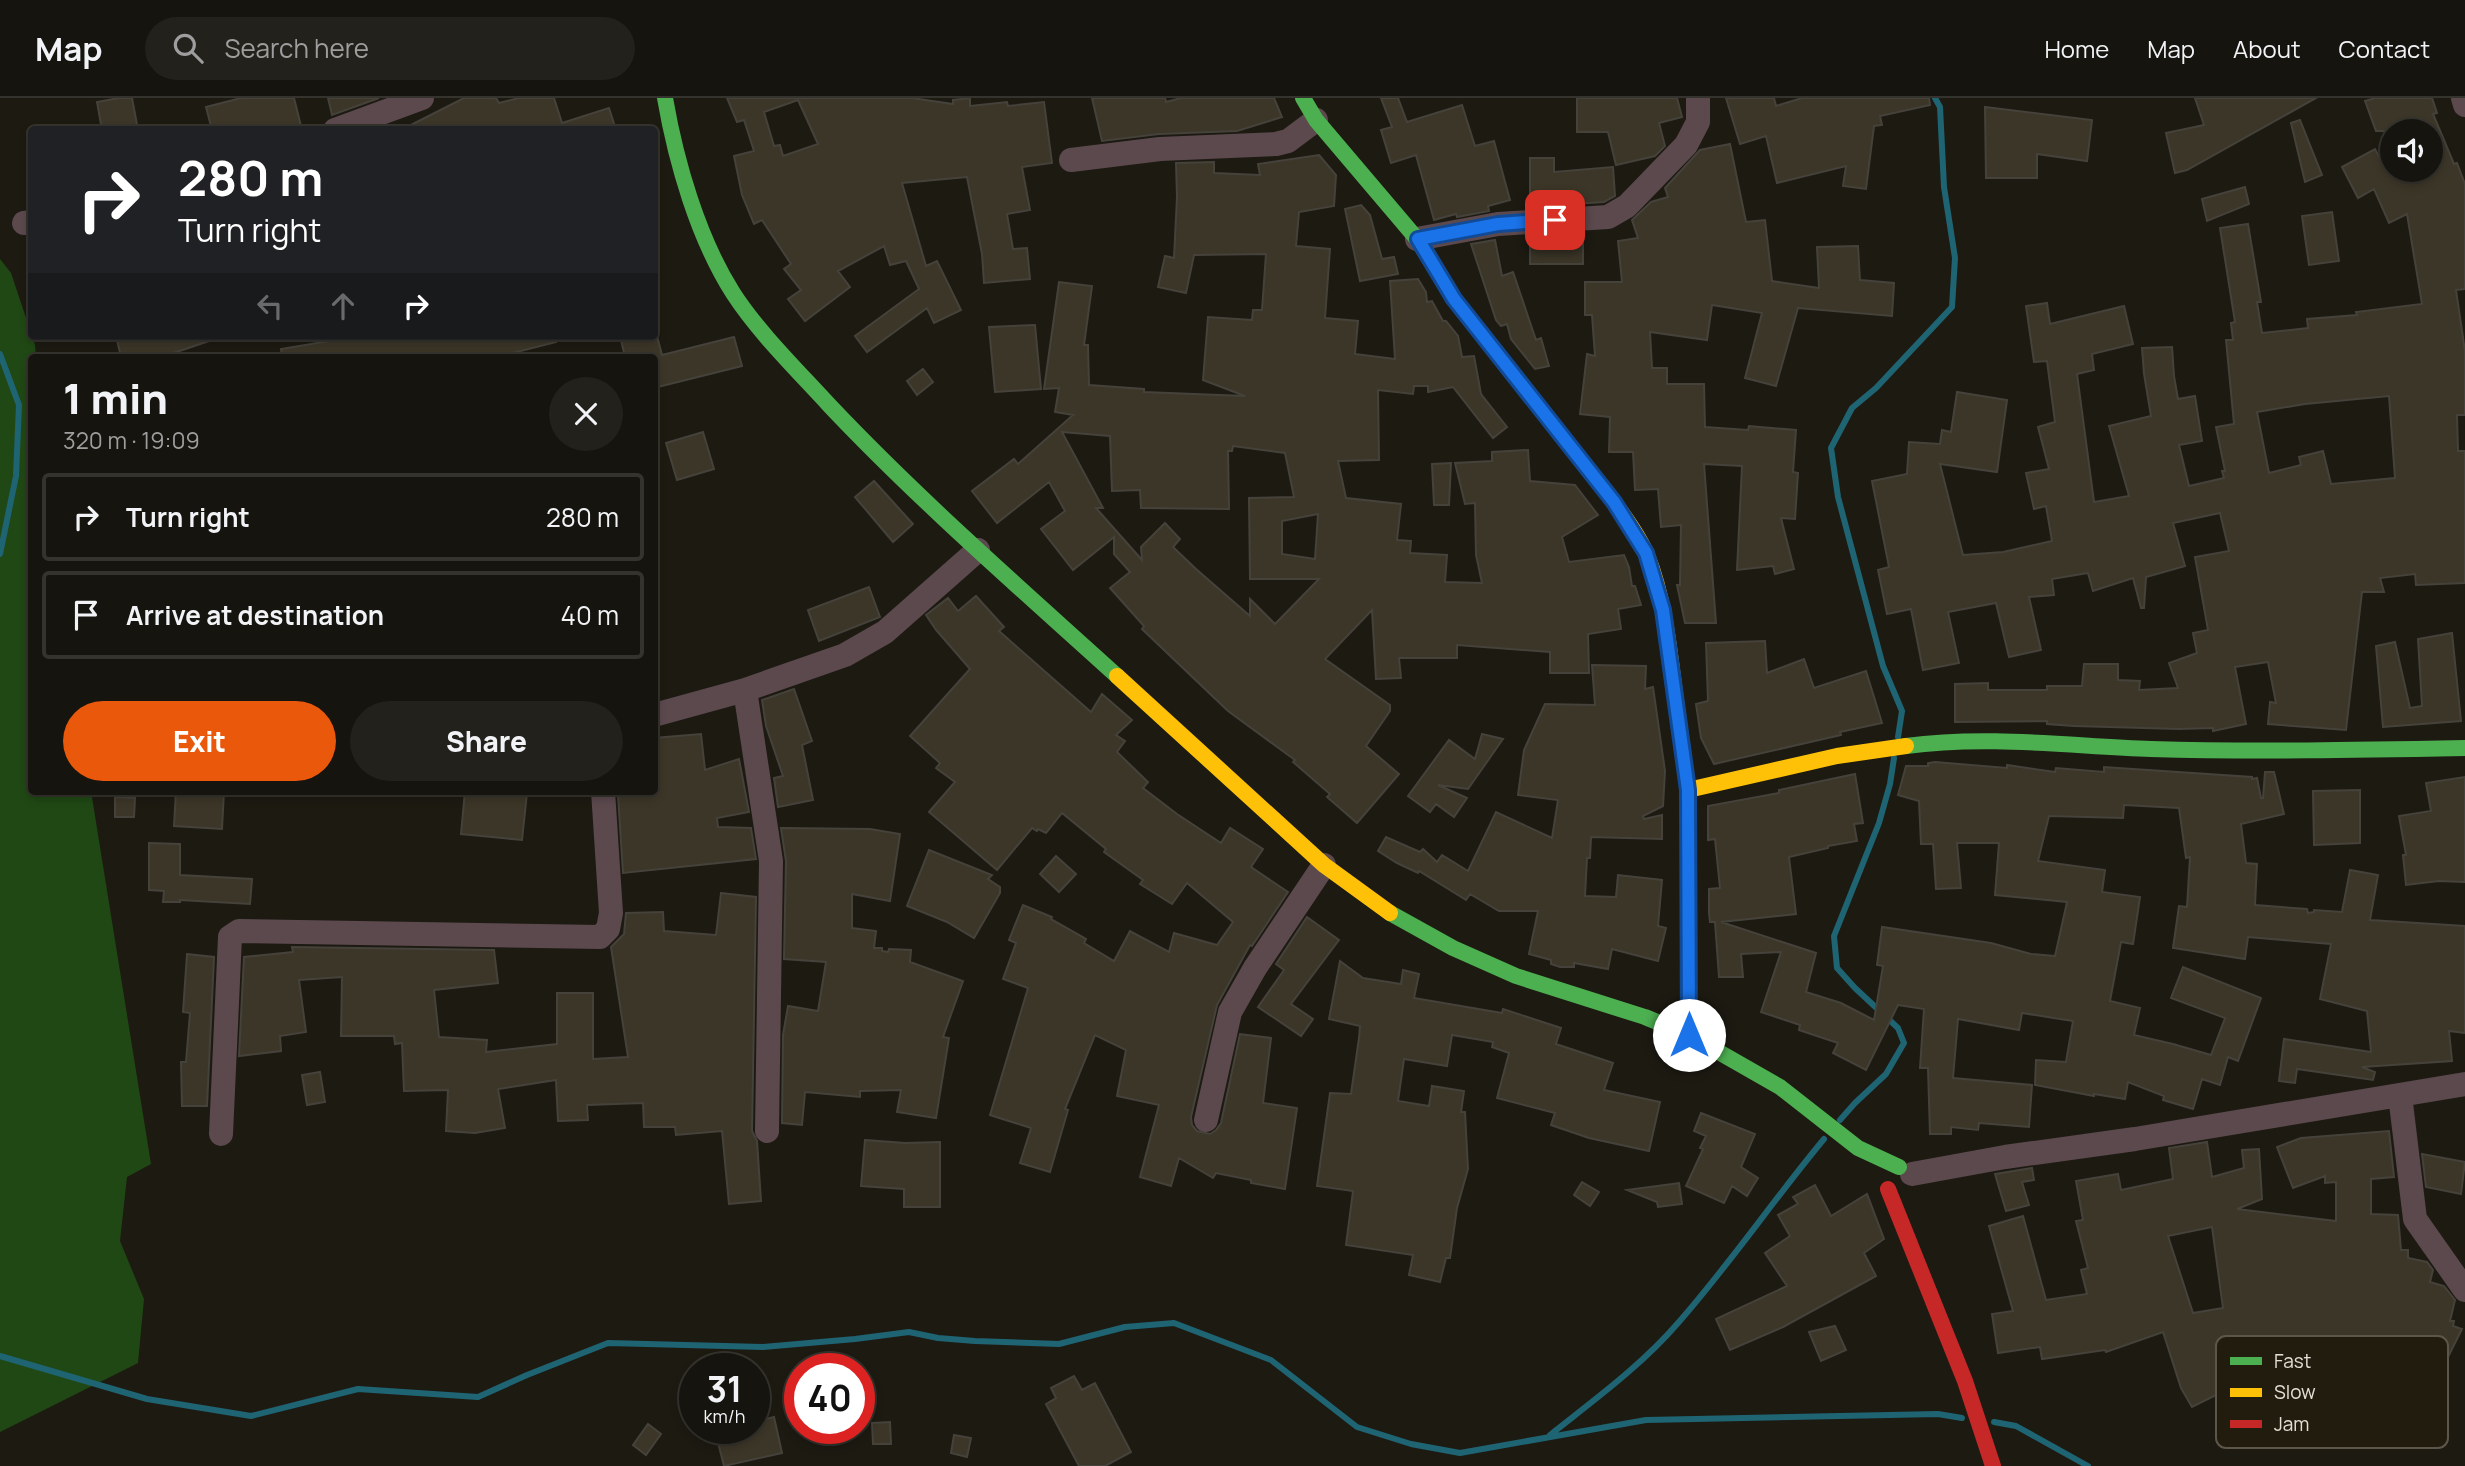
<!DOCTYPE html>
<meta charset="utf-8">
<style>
:root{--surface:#16140e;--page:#23211c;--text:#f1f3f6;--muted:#9e9e9e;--line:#35332e;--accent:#ea580c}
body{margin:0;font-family:Manrope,sans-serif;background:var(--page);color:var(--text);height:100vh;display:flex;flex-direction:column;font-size:26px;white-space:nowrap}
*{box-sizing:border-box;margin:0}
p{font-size:23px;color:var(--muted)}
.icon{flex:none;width:38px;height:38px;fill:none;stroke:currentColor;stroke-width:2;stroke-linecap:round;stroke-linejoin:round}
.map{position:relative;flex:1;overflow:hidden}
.sheet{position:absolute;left:28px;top:256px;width:630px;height:441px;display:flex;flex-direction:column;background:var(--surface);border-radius:7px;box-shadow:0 4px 10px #0003,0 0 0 2px var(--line)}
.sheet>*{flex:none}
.banner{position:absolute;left:28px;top:28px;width:630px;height:214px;border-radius:7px;box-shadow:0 4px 10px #0003,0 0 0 2px var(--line);background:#202124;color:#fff;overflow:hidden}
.controls{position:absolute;left:2380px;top:21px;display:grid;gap:14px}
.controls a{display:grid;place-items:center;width:63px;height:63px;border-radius:50%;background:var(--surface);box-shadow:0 4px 10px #0003,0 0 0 2px var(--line);font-size:35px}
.speed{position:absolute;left:679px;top:1255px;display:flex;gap:14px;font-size:35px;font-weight:700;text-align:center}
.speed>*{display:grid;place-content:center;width:91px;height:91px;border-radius:50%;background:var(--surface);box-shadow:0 4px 10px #0003,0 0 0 2px var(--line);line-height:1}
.speed small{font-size:18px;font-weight:400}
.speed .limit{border:10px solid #d22;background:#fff;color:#111}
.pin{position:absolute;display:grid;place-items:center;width:60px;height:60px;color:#fff;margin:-30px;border-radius:14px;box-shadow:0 4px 10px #0006}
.me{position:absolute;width:77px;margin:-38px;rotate:0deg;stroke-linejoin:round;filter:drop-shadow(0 0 5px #0008)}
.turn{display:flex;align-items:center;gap:24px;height:147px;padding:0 35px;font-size:32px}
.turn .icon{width:91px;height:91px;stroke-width:2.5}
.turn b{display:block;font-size:49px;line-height:60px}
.lanes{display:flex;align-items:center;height:66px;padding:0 35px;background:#0003;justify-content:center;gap:35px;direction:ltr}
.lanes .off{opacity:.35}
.round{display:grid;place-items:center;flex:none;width:74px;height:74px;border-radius:37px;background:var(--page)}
.overview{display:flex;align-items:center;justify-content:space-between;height:119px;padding:0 35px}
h1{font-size:42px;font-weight:800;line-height:52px}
.primary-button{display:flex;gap:14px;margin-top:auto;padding:14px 35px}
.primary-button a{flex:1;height:80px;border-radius:42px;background:var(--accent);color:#fff;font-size:28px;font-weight:800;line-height:80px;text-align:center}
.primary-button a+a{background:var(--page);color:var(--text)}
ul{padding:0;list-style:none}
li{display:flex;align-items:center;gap:21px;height:88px;margin:0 14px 10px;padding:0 21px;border:4px solid var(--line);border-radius:7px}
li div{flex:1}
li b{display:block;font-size:26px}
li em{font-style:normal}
header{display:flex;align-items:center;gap:42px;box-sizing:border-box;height:98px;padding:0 35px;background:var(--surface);border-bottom:2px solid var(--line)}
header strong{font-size:33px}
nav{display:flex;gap:38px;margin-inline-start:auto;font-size:24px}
.search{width:490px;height:63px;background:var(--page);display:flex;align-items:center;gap:18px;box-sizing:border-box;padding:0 24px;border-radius:38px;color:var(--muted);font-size:26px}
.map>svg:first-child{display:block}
.forest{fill:#204814}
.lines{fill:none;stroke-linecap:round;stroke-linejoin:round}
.stream{stroke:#1f6473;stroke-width:6}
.building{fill:#3c3628;stroke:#45423b;stroke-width:2;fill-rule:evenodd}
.street{stroke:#5b494e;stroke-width:24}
.fast{stroke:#4caf50;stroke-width:16}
.slow{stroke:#ffc107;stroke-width:16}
.jam{stroke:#c62828;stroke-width:16}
.route-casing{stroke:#114b97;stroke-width:18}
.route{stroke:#1a73e8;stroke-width:12}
.key{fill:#221c0e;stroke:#5c564a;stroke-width:2}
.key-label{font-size:19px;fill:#e3dfd6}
</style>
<header>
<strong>Map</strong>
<div class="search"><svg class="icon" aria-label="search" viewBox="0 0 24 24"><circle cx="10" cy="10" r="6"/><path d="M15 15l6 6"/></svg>Search here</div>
<nav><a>Home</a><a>Map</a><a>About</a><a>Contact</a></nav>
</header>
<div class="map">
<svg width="2465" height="1368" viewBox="0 0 2465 1368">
<rect width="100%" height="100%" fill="#1d1a12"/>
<path class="forest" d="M0 161 11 175 35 247 36 259H32V693H91L151 1066 127 1079 120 1143 144 1201 138 1265 0 1334Z"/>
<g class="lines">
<path class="stream" d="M0 256 19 307 16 378 0 456
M1898 639 1902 613 1883 568 1838 399 1831 350 1852 310 1876 290 1952 209 1955 160 1944 89 1940 9 1935 0
M1840 1022 1855 1005 1886 976 1904 945 1898 930 1855 890 1837 870 1834 838 1879 725 1890 686 1894 660
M0 1258 147 1301 251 1318 358 1291 478 1299 527 1277 608 1245 763 1249 855 1241 909 1234 938 1240 975 1243 1059 1246 1125 1229 1174 1225 1271 1262 1357 1329 1411 1346 1460 1355 1646 1322 1938 1316 1962 1320
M1994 1324 2016 1328 2088 1368
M1550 1337C1594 1302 1641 1268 1678 1225 1730 1166 1774 1101 1824 1041"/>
</g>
<path class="building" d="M119 0H132L138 32H102L97 4Z
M241 0H294L302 32H212L206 9Z
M328 0H379L332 17Z
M464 0H496L499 5 519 0H554L562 25 609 10 616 32H401Z
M727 0H912L953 6V2L970 0V8L1007 4 1008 8 1044 4 1052 65 1022 69 1030 112 1007 116 1013 151 1027 150 1030 181 984 185 982 156 967 79 902 85 926 168 937 163 961 212 934 225 927 210 867 254 855 238 919 191 906 163 890 167 884 148 838 173 850 189 805 223 788 201 801 192 784 171 791 166 762 122 754 126 742 97 734 58 754 53 744 22 737 24ZM798 2 818 46 783 58 780 47 774 48 764 14Z
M1092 0H1165L1166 4 1181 0H1274L1282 19 1237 33 1159 36 1102 43Z
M1381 0H1398L1407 24 1462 7 1475 48 1494 43 1510 102 1488 108 1489 113 1457 119 1456 116 1434 122 1416 57 1391 65 1381 32 1392 29Z
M1577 0H1677L1682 19 1659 25 1665 48 1655 58 1616 67 1608 34H1577Z
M1726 0H1774L1776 8 1802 0H1929L1930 7 1880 18 1882 27 1874 28 1866 91 1843 88 1846 68 1777 85 1766 38 1740 46Z
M2195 0H2316L2187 72 2175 75 2166 35 2204 27Z
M2375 0H2432L2437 15 2433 16 2454 66 2457 65 2465 86V191L2456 192 2465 253V317H2457L2458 353H2465V485L2416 487 2415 476 2380 480 2384 494H2362L2346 632 2268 626 2270 604 2276 605 2268 564 2235 569 2246 626 2213 633V630L2179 631 2074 628 2047 626V623L1955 624V586L1988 585V592H2047V588H2082L2084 566H2118V582L2140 583 2139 592 2178 590 2169 565 2197 555 2193 535 2208 532 2195 459 2229 453 2220 415 2173 425 2185 468 2146 479 2144 510H2141L2133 480 2093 493 2088 475 2052 481 2054 497 2029 499 2041 552 2009 559 1996 505 1948 514 1959 565 1923 572 1911 511 1887 516 1878 472 1889 469 1872 383 1907 376 1909 344 1940 346 1942 332 1951 334 1957 294 2007 302 1997 374 1940 366 1963 457 2003 454 2052 443 2046 408 2034 411 2026 375 2049 371 2038 329 2055 324 2047 263 2034 264 2026 208 2047 205 2050 226 2124 208 2133 246 2092 256 2094 272 2077 276 2094 404 2129 398 2109 328 2151 318 2144 276 2142 250 2172 249 2174 278 2178 301 2195 298 2202 343 2179 347 2189 388 2224 380 2222 373H2225L2216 329 2234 326 2226 242H2233L2231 225 2235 224 2220 130 2248 126 2261 204H2257L2262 235 2308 230 2307 221 2357 217 2356 214 2422 206 2407 116 2389 125 2374 91 2358 100 2342 69 2375 51 2386 72H2431V33H2376L2365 3ZM2389 298 2395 380 2331 386 2323 353 2299 359 2301 367 2269 375 2257 314 2305 306Z
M1985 9 2092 22 2087 63 2037 56V80H1986Z
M2300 22 2322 77 2305 84 2291 25Z
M1730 46 1746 124 1765 122 1772 183 1819 190 1817 149 1858 148 1860 182 1894 185 1892 218 1798 210 1776 288 1745 280 1762 215 1712 207 1707 242 1650 234 1652 270H1667V286H1704L1705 329 1748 332 1749 328 1796 332 1793 374 1798 375 1795 421 1781 420 1794 471 1775 476 1773 468 1737 472 1742 368 1704 366 1716 525H1685L1677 487H1680L1681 427 1661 429 1658 391 1635 392 1633 354H1609L1610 319 1580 316 1587 256 1595 258 1592 217H1585V184H1622L1618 143 1638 140 1632 122 1651 104 1668 99 1665 90 1700 52Z
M1319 57 1336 77 1334 108 1299 114 1296 148 1330 151 1325 220 1358 223 1355 256 1395 261 1390 183 1418 181 1426 194 1427 204 1432 203 1443 223H1446L1458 238 1462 259 1474 258 1481 296 1507 329 1493 340 1453 289 1428 294V288H1414L1413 296 1378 292 1379 362 1338 363 1346 400 1401 406 1397 442 1411 443 1410 455 1447 457 1445 484 1482 485 1476 457 1475 405 1465 406 1455 365 1492 363V354L1528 352 1530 383 1575 387 1598 417 1562 439 1569 464 1624 457 1629 469 1632 488H1635L1641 507 1618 511 1621 531 1588 536 1589 575H1550V554L1457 547V560H1399L1401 580 1376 581 1372 512 1325 561 1390 607V613L1366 648 1399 676 1357 725 1327 699 1330 696 1293 664 1295 662 1228 613 1142 531 1144 528 1110 490 1130 474 1114 456V439L1073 472 1041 431 1065 413 1049 384 997 425 972 393 1014 361 1018 366 1073 317 1055 314 1059 290 1044 291 1059 184 1092 188 1084 247H1088L1089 287 1144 291V294L1245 298 1203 282 1208 219 1252 222 1253 212H1262L1266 156 1194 157 1186 195 1158 189 1165 158 1174 160 1177 99 1176 65 1214 64V75L1260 77 1258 66ZM1062 334 1110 338 1112 393 1140 392 1141 410 1229 411 1228 353H1232L1233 348 1285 355 1294 399 1249 400 1250 481H1319L1275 526 1250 501V518L1196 471 1173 449 1180 441 1165 425 1141 449 1142 462 1096 410H1103ZM1318 416 1315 461 1282 456V423Z
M1530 60H1554V74L1613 69 1615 98 1604 104 1530 109Z
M2245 89 2249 106 2207 123 2202 101Z
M1361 107 1370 117 1382 161 1394 159 1398 176 1360 183 1345 111Z
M2332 114 2339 163 2309 167 2302 118Z
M1583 136V166H1530V139Z
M1495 142 1502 178 1513 174 1536 242 1541 240 1549 268 1535 271 1511 241 1507 226 1501 228 1496 222 1471 146Z
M1035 227 1041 291 995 294 989 229Z
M116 238H215V241L162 259H121Z
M359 238H555L556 244 497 259H282L281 251Z
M620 238H657L662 257 734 239 742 268 654 290 655 259H625Z
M923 271 933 284 917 297 907 283Z
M703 334 714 371 677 382 666 345Z
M1451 365 1449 407H1434L1432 366Z
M874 383 913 426 893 444 855 399Z
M869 489 880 519 819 543 808 512Z
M976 498 1004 529 999 533 1091 614 1102 596 1132 622 1116 637 1125 643 1117 654 1148 684 1143 690 1177 716 1221 745 1230 730 1263 751 1251 769 1288 794 1252 848 1250 847 1217 907 1191 1019 1192 1027 1197 1033 1210 1036 1216 1032 1221 1025 1240 936 1271 940 1263 1005 1297 1010 1285 1091 1251 1085V1082L1216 1075 1213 1080 1179 1060 1171 1088 1140 1079 1159 1007 1117 998 1126 952 1095 937 1065 1011 1068 1012 1050 1074 1020 1065 1031 1030 990 1017 1028 890 1003 881 1016 845 1009 842 1023 807 1052 819 1051 821 1086 841 1084 845 1114 863 1130 833 1169 854 1174 835 1217 847 1233 824 1187 785 1172 806 1140 786 1143 782 1104 754 1106 751 1062 715 1046 735 1038 731 1037 733 1032 730 997 772 929 714 955 684 936 670 940 665 910 638 970 571 936 532 926 517 948 500 958 513Z
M2452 535 2461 623 2383 629 2376 548 2395 544 2410 610 2422 608 2418 541Z
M1765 543 1767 575 1804 561 1814 590 1866 573 1882 625 1840 634 1841 637 1714 666 1701 640 1696 606 1708 603 1706 545Z
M1592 567 1646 568 1645 591 1653 589 1665 673 1663 708 1643 718 1644 721 1662 717V741L1591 739 1590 760H1587L1585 798 1616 799 1618 777 1662 782 1658 828 1666 830 1658 863 1612 851 1608 871 1574 865V869H1560L1551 866V862L1529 856 1538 813H1499L1470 796 1466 802 1419 773 1418 775 1397 765 1378 753 1386 739 1420 754 1423 751 1437 764 1442 757 1468 773 1496 714 1552 740 1558 702 1518 697 1524 652 1545 606 1595 607Z
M794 591 812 643 802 647 813 702 778 709 774 680 783 678 766 628 762 602Z
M701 636 705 672 739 661 749 714 717 720 718 729 751 730 756 761 623 775 618 697 633 693H654V640Z
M1482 636 1503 641 1468 691 1438 687 1467 700 1454 719 1436 706 1430 714 1408 698 1449 642 1475 661Z
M1935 664 2007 670V667L2055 674 2056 670 2104 674V669L2252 679V681L2257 680 2261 700H2263L2265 674H2274L2284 716 2241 726 2246 765 2257 766 2255 807 2307 811 2308 815 2314 814V812L2342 814 2350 772 2378 777 2370 822 2465 828V935L2449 933 2452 963 2362 969 2375 974 2373 982 2297 971 2295 985 2279 983 2284 941 2371 954 2367 913 2320 901 2331 846 2248 839 2245 861 2173 850 2179 808 2187 809 2190 759 2186 760 2179 710 2124 707 2123 720 2049 718 2038 763 2105 772 2102 794 2140 799 2133 846 2121 844 2110 903 2140 910 2134 937 2173 946 2211 957 2225 920 2171 900 2183 869 2261 900 2238 963 2228 959 2220 987 2202 981 2193 1011 2163 1002 2164 998 2128 984 2125 1001 2094 996V998L2035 987 2036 962 2066 964 2073 923 2022 915 2019 932 1958 921 1953 980 2032 987 2029 1029 1979 1025 1978 1032 1951 1029V1036H1930L1928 970H1920L1924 911 1898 907 1866 972 1833 955 1838 945 1799 932 1800 927 1761 914 1781 854 1741 856 1743 879H1719L1715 824H1710L1709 815V791L1720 790 1715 741 1708 742V708L1779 695V692L1855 676 1863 725 1854 726 1857 743 1828 748V750L1789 759 1796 816 1721 824 1816 855 1806 894 1841 905 1874 922 1883 868 1877 867 1882 829 1991 845 2031 856 2055 858 2067 804 1995 797 1999 745H1957L1961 790 1936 791 1933 746H1921L1919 703 1898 697 1906 668H1928V665Z
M2465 679V784L2439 783 2406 787 2403 757H2406L2399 718 2431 713 2426 685Z
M2360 692V745L2314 747 2313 693Z
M176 693H224L222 731 174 728Z
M465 693 527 695 522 742 461 736Z
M115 699 135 700 134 719H115Z
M781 730 870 731 900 736 890 803 852 796V830L876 833 874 850H882V853L888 854 889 851 911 852 910 864 963 883 943 939 949 940 936 1020 897 1014 901 992 860 993V999L805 994 802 1027 782 1025 783 937 788 908 818 913 826 864 784 861 786 763Z
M149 745 180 746V777L252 781 250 806 180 802V804H163L164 793 149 792Z
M929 752 992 777 988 781 1000 789V795L974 840 947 824 907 808Z
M1056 758 1076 776 1059 794 1040 776Z
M721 795 756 799 752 1033 757 1043 761 1103 729 1106 722 1033 676 1037 675 1029H644L643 1005 587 1007 588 1022 558 1023 556 982 498 991 505 1030 475 1035 446 1033 448 992 404 993 402 945 395 946 394 938H341L342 879 299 882 306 934 280 938 281 953 239 958 244 859 293 854 292 849 494 852 498 885 434 892 439 939 487 942 486 954 557 946V895H593V961L628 959 611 849 624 836 626 815 663 814 664 833 716 837Z
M1307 819 1339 842 1291 906 1313 921 1301 938 1258 909 1284 872 1276 866Z
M187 856 214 859 207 1008H182L181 964H186L190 915 183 914Z
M1340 863 1363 880 1401 886 1403 872 1419 876 1414 900 1502 915 1503 911 1561 930 1556 946 1613 965 1604 992 1660 1004 1649 1053 1589 1040 1551 1027 1555 1015 1497 1000 1509 955 1492 949 1493 944 1452 937 1447 968 1404 961 1398 1003 1429 1008 1432 988 1464 993 1461 1014H1465L1468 1071 1457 1110 1450 1160H1446L1440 1184 1409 1177 1413 1157 1346 1147 1353 1093 1317 1088 1330 995 1351 996 1359 940 1360 928 1329 921Z
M320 974 325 1004 307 1007 302 977Z
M1701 1015 1755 1036 1741 1069 1758 1080 1747 1098 1732 1088 1724 1105 1686 1088 1703 1051 1700 1050 1706 1038 1694 1033Z
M2389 1033 2394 1079 2371 1081V1116L2398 1117 2401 1152H2408V1160L2427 1164 2433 1172 2430 1184 2444 1188 2455 1202 2450 1223H2454L2453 1228 2462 1231 2428 1299 2409 1290 2420 1269 2413 1268 2415 1253 2356 1249 2359 1265 2323 1271 2319 1247 2252 1241 2261 1293 2230 1300 2228 1291 2192 1309 2181 1290 2163 1234 2106 1254 2105 1252 2042 1261 2040 1249 1998 1255 1992 1216 2013 1213 1989 1128 2023 1118 2046 1202 2087 1196 2081 1172 2088 1170 2076 1123 2083 1122 2076 1083 2118 1076 2121 1092 2173 1081 2169 1050 2207 1044 2212 1079 2244 1070 2242 1052 2259 1051 2262 1101 2237 1111 2336 1123V1084L2325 1085V1078L2293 1090 2277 1049 2301 1040ZM2212 1129 2223 1210 2193 1215 2168 1138Z
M865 1042 905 1045 940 1044V1109H904V1091L861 1088Z
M2422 1056 2465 1064 2461 1096 2426 1089Z
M2032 1070 2034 1082 2022 1084 2029 1107 2006 1113 1995 1076Z
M1582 1084 1599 1094 1590 1108 1574 1097Z
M1679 1085 1682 1106 1658 1109 1657 1104 1627 1092Z
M1815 1087 1831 1118 1867 1096 1884 1141 1864 1155 1876 1178 1783 1229 1730 1252 1716 1221 1787 1188 1765 1155 1790 1138 1778 1117 1798 1106 1793 1099Z
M1835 1228 1846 1252 1821 1263 1809 1234Z
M1074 1278 1082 1292 1095 1285 1131 1354 1105 1368H1079L1046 1306 1056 1300 1051 1290Z
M774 1319 782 1355 724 1368 715 1333 728 1330H754V1324Z
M890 1324 891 1346H873L872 1325Z
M648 1326 661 1336 646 1357 633 1347Z
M954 1337 971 1340 967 1359 951 1355Z"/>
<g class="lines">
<path class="street" d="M2463 0 2465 7
M335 32 422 0
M1071 62 1160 51 1276 46 1288 43 1316 22
M24 125 32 124
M1417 141 1498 126 1608 119 1627 108 1686 47 1698 24V0
M745 592 771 763 767 1033
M654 617 745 592 845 557 885 534 978 452
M2400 997 2415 1121 2465 1192
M1206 1022 1230 914 1255 870 1324 767
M221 1036 230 839 239 833 600 839 608 831 611 815 603 693
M1912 1076 2005 1059 2135 1041 2465 986"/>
<path class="fast" d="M665 0C676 64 698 140 733 195 758 234 799 274 830 308 920 403 1020 490 1117 578
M1303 0 1316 22 1417 141 1454 201 1598 384
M1678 617 1688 692 1689 937
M1906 648C1987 637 2069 648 2151 651 2255 654 2360 652 2465 650
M1390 815 1453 850 1516 878 1645 919 1689 937 1780 989 1858 1050 1899 1069"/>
<path class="slow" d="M1598 384C1615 405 1637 433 1647 457 1667 507 1670 563 1678 617
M1117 578 1324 767 1390 815
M1688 692 1837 658 1906 648"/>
<path class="jam" d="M1888 1091 1965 1283 1993 1368"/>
</g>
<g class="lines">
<defs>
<path id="route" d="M1555 122 1498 126 1418 141 1454 201 1614 404 1646 455 1663 512 1688 692 1689 937"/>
</defs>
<use href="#route" class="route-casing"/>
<use href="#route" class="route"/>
</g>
<rect x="2216" y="1238" width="232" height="112" rx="10" class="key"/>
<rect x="2230" y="1259" width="32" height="8" fill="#4caf50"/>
<rect x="2230" y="1290" width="32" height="9" fill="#ffc107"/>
<rect x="2230" y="1322" width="32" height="8" fill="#c62828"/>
<g class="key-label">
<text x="2274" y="1270">Fast</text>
<text x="2274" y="1301">Slow</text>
<text x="2274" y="1333">Jam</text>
</g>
</svg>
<div class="controls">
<a><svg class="icon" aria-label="sound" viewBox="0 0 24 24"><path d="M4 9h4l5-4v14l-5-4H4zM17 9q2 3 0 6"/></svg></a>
</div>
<div class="speed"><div>31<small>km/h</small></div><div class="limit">40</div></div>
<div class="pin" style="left:1555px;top:122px;background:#d93025"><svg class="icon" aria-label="arrive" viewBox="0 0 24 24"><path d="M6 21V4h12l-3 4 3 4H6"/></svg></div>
<svg class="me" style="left:1689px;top:937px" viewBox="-20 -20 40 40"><circle r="19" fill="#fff"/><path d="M0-13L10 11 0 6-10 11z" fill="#1a73e8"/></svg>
<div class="banner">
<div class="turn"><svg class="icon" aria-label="right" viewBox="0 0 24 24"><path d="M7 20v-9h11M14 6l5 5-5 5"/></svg><div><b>280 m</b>Turn right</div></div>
<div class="lanes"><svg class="icon off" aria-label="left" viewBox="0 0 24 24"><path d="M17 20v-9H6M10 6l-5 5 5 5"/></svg><svg class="icon off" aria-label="ahead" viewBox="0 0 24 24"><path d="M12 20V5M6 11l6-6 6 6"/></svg><svg class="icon" aria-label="right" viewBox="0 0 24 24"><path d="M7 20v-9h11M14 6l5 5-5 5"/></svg></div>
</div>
<section class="sheet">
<div class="overview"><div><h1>1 min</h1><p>320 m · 19:09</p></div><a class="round"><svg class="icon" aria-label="close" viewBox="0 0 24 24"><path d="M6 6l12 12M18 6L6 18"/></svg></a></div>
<ul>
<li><svg class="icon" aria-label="right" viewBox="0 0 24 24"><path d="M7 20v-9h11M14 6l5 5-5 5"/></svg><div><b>Turn right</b></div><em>280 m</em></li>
<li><svg class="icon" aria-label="arrive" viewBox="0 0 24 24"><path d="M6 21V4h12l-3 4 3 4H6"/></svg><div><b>Arrive at destination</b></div><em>40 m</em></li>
</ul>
<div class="primary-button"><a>Exit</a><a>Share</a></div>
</section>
</div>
